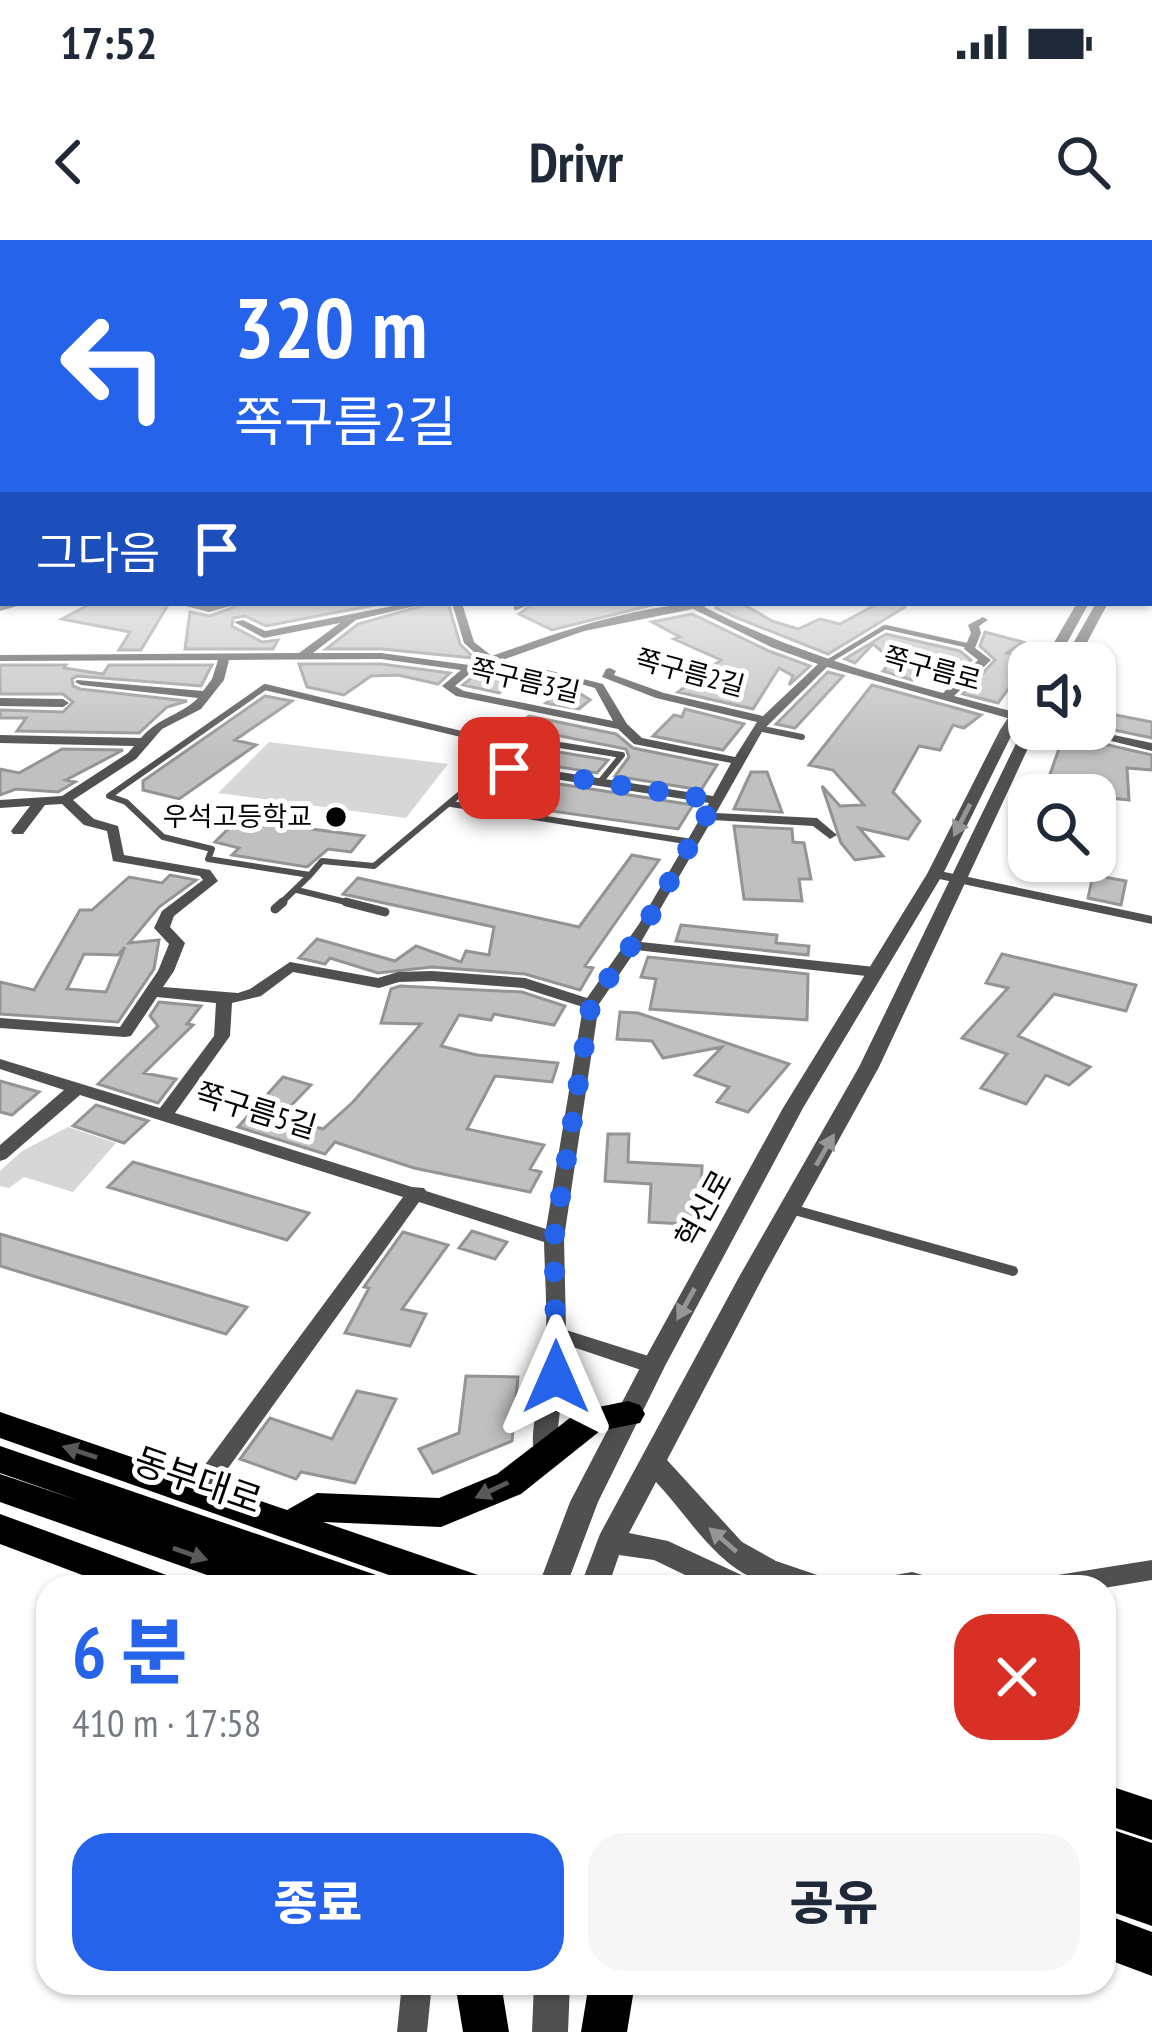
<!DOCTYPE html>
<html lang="ko">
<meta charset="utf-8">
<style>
:root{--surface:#fff;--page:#f6f6f7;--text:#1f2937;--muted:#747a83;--accent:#2563eb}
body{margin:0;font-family:"PT Sans Narrow","Noto Sans KR",sans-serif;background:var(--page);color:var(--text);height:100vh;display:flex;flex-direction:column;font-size:45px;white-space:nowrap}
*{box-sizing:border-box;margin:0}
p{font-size:39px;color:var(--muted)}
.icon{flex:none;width:66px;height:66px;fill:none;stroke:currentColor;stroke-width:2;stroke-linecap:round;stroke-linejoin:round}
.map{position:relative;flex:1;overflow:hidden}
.panel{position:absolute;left:36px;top:1335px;width:1080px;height:420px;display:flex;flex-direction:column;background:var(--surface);border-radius:36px;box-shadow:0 3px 9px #0004}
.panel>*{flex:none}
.top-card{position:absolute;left:0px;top:0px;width:1152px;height:366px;box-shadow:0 3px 9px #0004;background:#2563eb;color:#fff;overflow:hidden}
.controls{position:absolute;left:1008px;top:402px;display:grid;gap:24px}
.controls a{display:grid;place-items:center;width:108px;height:108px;border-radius:24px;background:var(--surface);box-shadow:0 3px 9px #0004;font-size:60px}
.pin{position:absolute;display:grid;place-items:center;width:102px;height:102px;color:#fff;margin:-51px;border-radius:24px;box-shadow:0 6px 18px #0006}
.me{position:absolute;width:132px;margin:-66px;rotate:0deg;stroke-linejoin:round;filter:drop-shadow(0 0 9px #0008)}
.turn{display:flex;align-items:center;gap:42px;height:252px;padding:0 36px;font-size:54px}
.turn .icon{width:156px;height:156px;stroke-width:2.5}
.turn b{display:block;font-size:84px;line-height:102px}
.then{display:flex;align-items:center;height:114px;padding:0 36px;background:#0003;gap:24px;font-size:45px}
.round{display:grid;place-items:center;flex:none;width:126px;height:126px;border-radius:36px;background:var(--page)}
.overview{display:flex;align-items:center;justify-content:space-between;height:204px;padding:0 36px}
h1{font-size:72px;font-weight:800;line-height:90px;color:var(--accent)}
.primary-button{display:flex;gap:24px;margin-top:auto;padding:24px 36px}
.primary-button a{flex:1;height:138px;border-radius:36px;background:var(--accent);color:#fff;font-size:48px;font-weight:800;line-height:138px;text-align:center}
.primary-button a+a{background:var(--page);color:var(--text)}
.status{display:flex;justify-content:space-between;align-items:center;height:84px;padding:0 60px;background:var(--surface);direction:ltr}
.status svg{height:33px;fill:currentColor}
header{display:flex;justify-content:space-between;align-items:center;height:156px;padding:0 36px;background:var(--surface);font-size:54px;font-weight:800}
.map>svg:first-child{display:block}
.green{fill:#d7d7d7}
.building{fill:#c0c0c0;stroke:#949494;stroke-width:3;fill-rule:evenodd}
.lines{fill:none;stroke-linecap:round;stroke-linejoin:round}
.service-far3{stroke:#505050;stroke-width:4.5}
.service-far2{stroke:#505050;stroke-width:6}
.service-far1{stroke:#505050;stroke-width:9}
.service{stroke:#505050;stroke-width:10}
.minor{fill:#505050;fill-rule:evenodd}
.tertiary{fill:#505050;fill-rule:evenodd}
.primary{fill:#000;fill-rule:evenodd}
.oneway{fill:#969696}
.oneway2{fill:#595959}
.route{stroke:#2563eb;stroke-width:21;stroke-dasharray:0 37.8}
.poi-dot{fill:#000;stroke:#fff;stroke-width:4.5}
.labels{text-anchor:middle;stroke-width:10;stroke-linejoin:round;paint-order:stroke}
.far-street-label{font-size:27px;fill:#000;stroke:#fff}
.far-poi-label{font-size:27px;fill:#000;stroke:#fff;text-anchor:end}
.street-label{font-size:30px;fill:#000;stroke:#fff}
.near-street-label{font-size:36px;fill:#000;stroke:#fff}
</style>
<div class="status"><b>17:52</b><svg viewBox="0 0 49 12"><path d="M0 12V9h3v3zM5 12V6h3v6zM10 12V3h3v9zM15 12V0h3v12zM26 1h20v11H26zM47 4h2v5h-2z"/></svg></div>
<header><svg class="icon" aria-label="back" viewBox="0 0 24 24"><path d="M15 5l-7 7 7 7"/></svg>Drivr<svg class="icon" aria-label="search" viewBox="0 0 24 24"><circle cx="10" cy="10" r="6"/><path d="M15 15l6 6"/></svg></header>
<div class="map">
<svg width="1152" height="1792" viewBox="0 0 1152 1792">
<rect width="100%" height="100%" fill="#fff"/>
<path class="green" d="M269 502 448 524 406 578 218 553Z
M68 887 116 903 73 952 24 937 9 948 0 946V931L22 911Z"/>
<path class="building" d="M92 363H169L141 410H119L130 392 62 379Z
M245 363H385L266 386 245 376 233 378 232 386 262 402 278 400 273 409H185L190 372 210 376Z
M432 363H448L460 404 474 418 382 409H326L358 384Z
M534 363H660L552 390 519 374Z
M719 363H741L772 381 798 389 820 379 840 384 879 363H903L905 367 828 414 735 377 716 368Z
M692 374 769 411 810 426 789 445 793 436 779 428 753 469 678 452 721 420 674 399 680 397 652 382Z
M985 392 1023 402 1007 413 1031 418 998 463 963 454 995 420 980 406Z
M886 394 960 411 971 420 961 429 933 423 912 440 883 431 892 420 873 404 855 423 845 419Z
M299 424H381L450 433 438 444 398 435 371 436 344 455 307 447Z
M0 425H66L64 428 103 434 109 425H212L201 446 77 436 72 439 73 446 80 449 187 461 167 467 139 493 17 491 26 478H0V470L63 472 73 462 63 454H0Z
M500 425 565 444 590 460 579 469 546 463 553 457 520 436 499 453 463 445 476 434Z
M828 432 843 436 795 488 776 484Z
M872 445 981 475 964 488 953 485 940 510 919 506 893 552 920 581 908 599 859 588 883 616 855 620 841 603 822 546 840 566 864 565 833 530 809 525Z
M265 456 292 461 235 500 256 505 179 559 143 550V541Z
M685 469 744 484 723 510 653 496 674 475 682 477Z
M1095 471 1152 482V498L1095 486Z
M529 476 616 494 633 508 717 525 701 550 615 536 629 517 626 509 515 487Z
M1095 502 1152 515V530L1127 528 1129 560 1044 551 1060 506Z
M534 505 540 509 608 520 597 533 521 521Z
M62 509 123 510 66 540 75 542 58 552 16 549 0 555V529L19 533Z
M751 532H767L782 572 734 569Z
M505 535 508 536 693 565 678 589 482 561Z
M238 579 364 596 351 612 328 609 307 627 232 615 239 608 215 602Z
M734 586 792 589 793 602 804 603 811 639H799L802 661 744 659Z
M632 615 659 620 585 726 593 728 580 750 525 734 432 727 378 733 330 718 325 724 299 718 317 699 395 721 416 706 461 722 466 711 489 715 494 687 343 654 358 638 579 687Z
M170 635 196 640 159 667 129 703 159 700 154 729 118 782 0 774V742L34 750 80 670H92L129 637 162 643ZM125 707 106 752 67 749 84 714 118 715Z
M1093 635 1126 641 1121 665 1088 658Z
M681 685 777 695 776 703 809 706 808 715 676 701Z
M1002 714 1136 745 1126 771 1054 754 1018 796 1090 827 1069 845 1046 835 1026 864 981 848 1007 814 962 798 1008 748 986 743Z
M648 717 808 734 807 780 650 769 656 739 641 737Z
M400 746 522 752 565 766 554 785 494 774 491 780 459 775 441 806 477 815 558 823 552 842 495 836 467 889 544 905 530 929 541 932 530 952 414 928 335 902 325 914 238 887 283 837 311 845 280 877 323 889 353 862 421 784 381 783 391 749Z
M159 762 201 766 187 784 193 785 144 833 176 839 158 863 98 844 158 786 150 776Z
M620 772 638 773 789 824 748 872 717 862 729 847 695 835 722 807 663 818 652 801 617 799Z
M0 841 39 852 12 875 0 872Z
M96 865 148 881 124 903 73 886Z
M608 894H629L628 922 702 926 700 985 649 982 651 944 605 941Z
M133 922 309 973 287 1000 108 947Z
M472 991 507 1002 495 1019 459 1008Z
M403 992 448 1005 402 1069 426 1074 410 1106 345 1093 369 1048 364 1047Z
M0 994 247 1067 226 1094 0 1026Z
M466 1136 518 1137 512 1201 433 1233 419 1209 459 1193Z
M357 1151 396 1159 355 1243 301 1232 296 1239 240 1219 270 1178 332 1199Z"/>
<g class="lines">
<path class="service-far3" d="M516 368 527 363
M824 424 885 387 970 406"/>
<path class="service-far2" d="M265 447 516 507 374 626 322 621 310 635 208 619 212 609 163 597 126 562 109 556Z
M758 488 802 497
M541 502 622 515 600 542
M451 564 692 602
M297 650 358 665
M279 665 310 635"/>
<path class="service-far1" d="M346 662 385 672
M275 669 283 662"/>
<path class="service" d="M791 969 1013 1031"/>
<path class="minor" d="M0 266 3 267V273L0 272Z
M3 293V299L0 300V294Z
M1149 303H1152V309H1149Z
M0 325H3V331H0Z
M8 363H27L0 371V365Z
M174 363 209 366 241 363 209 372Z
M408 363H428L356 380 313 413H381L469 425 483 420 464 403 452 363H462L474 402 492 416C562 391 640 363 715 363L704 367C781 406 861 431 943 453L978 420 964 409 971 393 968 385 983 377 988 380 979 386 981 393 975 408 991 420 954 456 1029 476V484L827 427 763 490 716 573 817 578 837 595 830 599 813 586 712 580 641 702 875 727 883 732 875 737 636 710 599 764 564 998 566 1090 661 1120 664 1126 661 1132 653 1134 567 1105 555 1216 552 1222 544 1225 536 1222C526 1195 543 1148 545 1118 548 1079 545 1040 544 1002L419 962 206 1259 198 1261 190 1259 186 1252 190 1245 403 957 80 855 6 919 0 921V905L64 850 0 829V819L160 868 214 796 216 763 157 757 131 796 125 797 0 788V778L120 787 158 731 169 704 154 688 162 671 203 640 200 636 113 621 107 591 84 585 62 564 45 565 23 594H13L11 591 30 566 0 568V560L62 556 128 513 134 506 0 503V495L141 498C160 476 180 476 198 458L81 445 75 442 77 440 203 451 212 439 218 420 0 421V415L299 413 340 383 264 398 234 382 243 380 265 391ZM693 369 771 407 818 424 763 476 664 453 614 435 616 431 610 428 606 429 602 437 656 458 757 482 735 517 642 498 627 484 603 444 547 430 541 433 595 448 613 481 464 451 455 446 474 430 584 391ZM381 419 461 430 442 446 456 456 618 489 634 504 731 523 713 556 509 524 503 528 509 532 709 563 639 684 587 758 525 738 432 731 398 732 378 738 290 722 250 749 238 753 163 747 174 731 185 703 170 687 174 676 218 641 210 630 124 615 118 586 94 579 73 560 136 519 162 489 201 469 224 440 229 420ZM293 732 379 748 399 742 432 741 523 748 583 767 546 989 426 951 424 948 412 947 175 873 230 796 232 763 261 756Z
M0 458 63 459 69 463 63 467 0 466Z
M1062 489H1085L1152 503V511Z
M935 630 1152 676V684L930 637 928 634Z
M1152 1320V1340L1104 1348 1033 1347 1036 1340 1045 1337Z
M912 1332 940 1340 943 1347H864L867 1340Z
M402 1743H432L427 1792H397Z"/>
<path class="tertiary" d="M1152 271V279L1149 280V272Z
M1077 363H1089L1056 423H1042Z
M1096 363H1108L1076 423H1062Z
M1029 453V467L1014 490 943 634 803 868 665 1126 598 1262 566 1347H538L570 1262 641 1126 783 868 927 634 1000 490 1024 454Z
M1029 485V489H1037L879 827 763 1037 667 1220 742 1302 776 1321 826 1338 830 1347C815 1347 798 1349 783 1347 722 1339 694 1282 656 1242L629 1293 668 1301 748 1338 752 1347H710L654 1320 619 1315 608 1347H580L600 1294 739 1037 859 827 1023 489Z
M534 1743H570L568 1792H532Z"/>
<path class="primary" d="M628 1161 640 1165 645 1174 640 1183 600 1191 521 1254 441 1287 323 1282 481 1336 486 1347H423L0 1198V1172L287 1270 317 1253 439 1258 497 1234 579 1171Z
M0 1206 379 1336 384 1347H322L301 1340 304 1347H241L0 1262V1234L80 1261 0 1233Z
M0 1274 169 1336 174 1347H114L0 1304Z
M1104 1544 1152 1560V1600L1104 1584Z
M1104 1587 1152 1603V1686L1104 1669Z
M1104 1674 1152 1692V1736L1104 1718Z
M455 1743H501L509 1792H463Z
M589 1743H635L627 1792H581Z"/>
</g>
<defs><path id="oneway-solid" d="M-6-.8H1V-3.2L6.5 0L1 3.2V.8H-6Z" transform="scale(3)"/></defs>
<g class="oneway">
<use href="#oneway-solid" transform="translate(962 580) rotate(117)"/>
<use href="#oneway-solid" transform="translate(825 910) rotate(-60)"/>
<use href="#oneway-solid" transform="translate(686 1064) rotate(119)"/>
<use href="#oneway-solid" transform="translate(723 1300) rotate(-139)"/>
</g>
<g class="oneway2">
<use href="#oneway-solid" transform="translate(80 1212) rotate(-162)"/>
<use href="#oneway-solid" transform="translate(492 1250) rotate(155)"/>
<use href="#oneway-solid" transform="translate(190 1314) rotate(19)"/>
</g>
<linearGradient id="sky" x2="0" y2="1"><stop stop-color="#8aabca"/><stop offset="0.51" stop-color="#fff"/><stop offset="1" stop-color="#fff" stop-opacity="0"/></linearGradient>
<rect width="1152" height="516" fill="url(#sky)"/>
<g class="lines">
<path class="route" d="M509 528 715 560 646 684 591 764 554 998 556 1137"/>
</g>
<circle class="poi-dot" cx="336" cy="577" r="12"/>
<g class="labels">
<g class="far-street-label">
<text transform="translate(932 429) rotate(15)" y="9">쪽구름로</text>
<text transform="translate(690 433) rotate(15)" y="9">쪽구름2길</text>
<text transform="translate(525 441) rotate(13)" y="9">쪽구름3길</text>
</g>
<g class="far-poi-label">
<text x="312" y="586">우석고등학교</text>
</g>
<g class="street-label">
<text transform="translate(256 871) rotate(17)" y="10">쪽구름5길</text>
<text transform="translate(704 969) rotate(-61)" y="10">혁신로</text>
</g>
<g class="near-street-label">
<text transform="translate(198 1240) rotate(19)" y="13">동부대로</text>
</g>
</g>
</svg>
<div class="controls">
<a><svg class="icon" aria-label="sound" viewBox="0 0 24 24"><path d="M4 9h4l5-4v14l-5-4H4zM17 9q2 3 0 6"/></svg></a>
<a><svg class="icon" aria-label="search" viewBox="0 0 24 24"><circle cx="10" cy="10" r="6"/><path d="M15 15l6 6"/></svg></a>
</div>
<div class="pin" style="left:509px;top:528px;background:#d93025"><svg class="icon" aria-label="arrive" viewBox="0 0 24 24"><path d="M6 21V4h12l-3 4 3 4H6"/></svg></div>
<svg class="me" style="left:556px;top:1137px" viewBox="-20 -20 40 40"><path d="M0-17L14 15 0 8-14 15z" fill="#2563eb" stroke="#fff" stroke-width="4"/></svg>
<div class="top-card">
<div class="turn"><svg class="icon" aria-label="left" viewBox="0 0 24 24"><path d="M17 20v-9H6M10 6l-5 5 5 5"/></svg><div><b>320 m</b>쪽구름2길</div></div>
<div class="then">그다음<svg class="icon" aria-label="arrive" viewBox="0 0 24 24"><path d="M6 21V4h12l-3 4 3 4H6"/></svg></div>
</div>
<section class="panel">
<div class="overview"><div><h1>6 분</h1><p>410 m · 17:58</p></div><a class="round" style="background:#d93025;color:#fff"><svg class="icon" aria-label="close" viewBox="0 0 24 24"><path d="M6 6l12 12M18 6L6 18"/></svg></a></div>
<div class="primary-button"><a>종료</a><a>공유</a></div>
</section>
</div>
